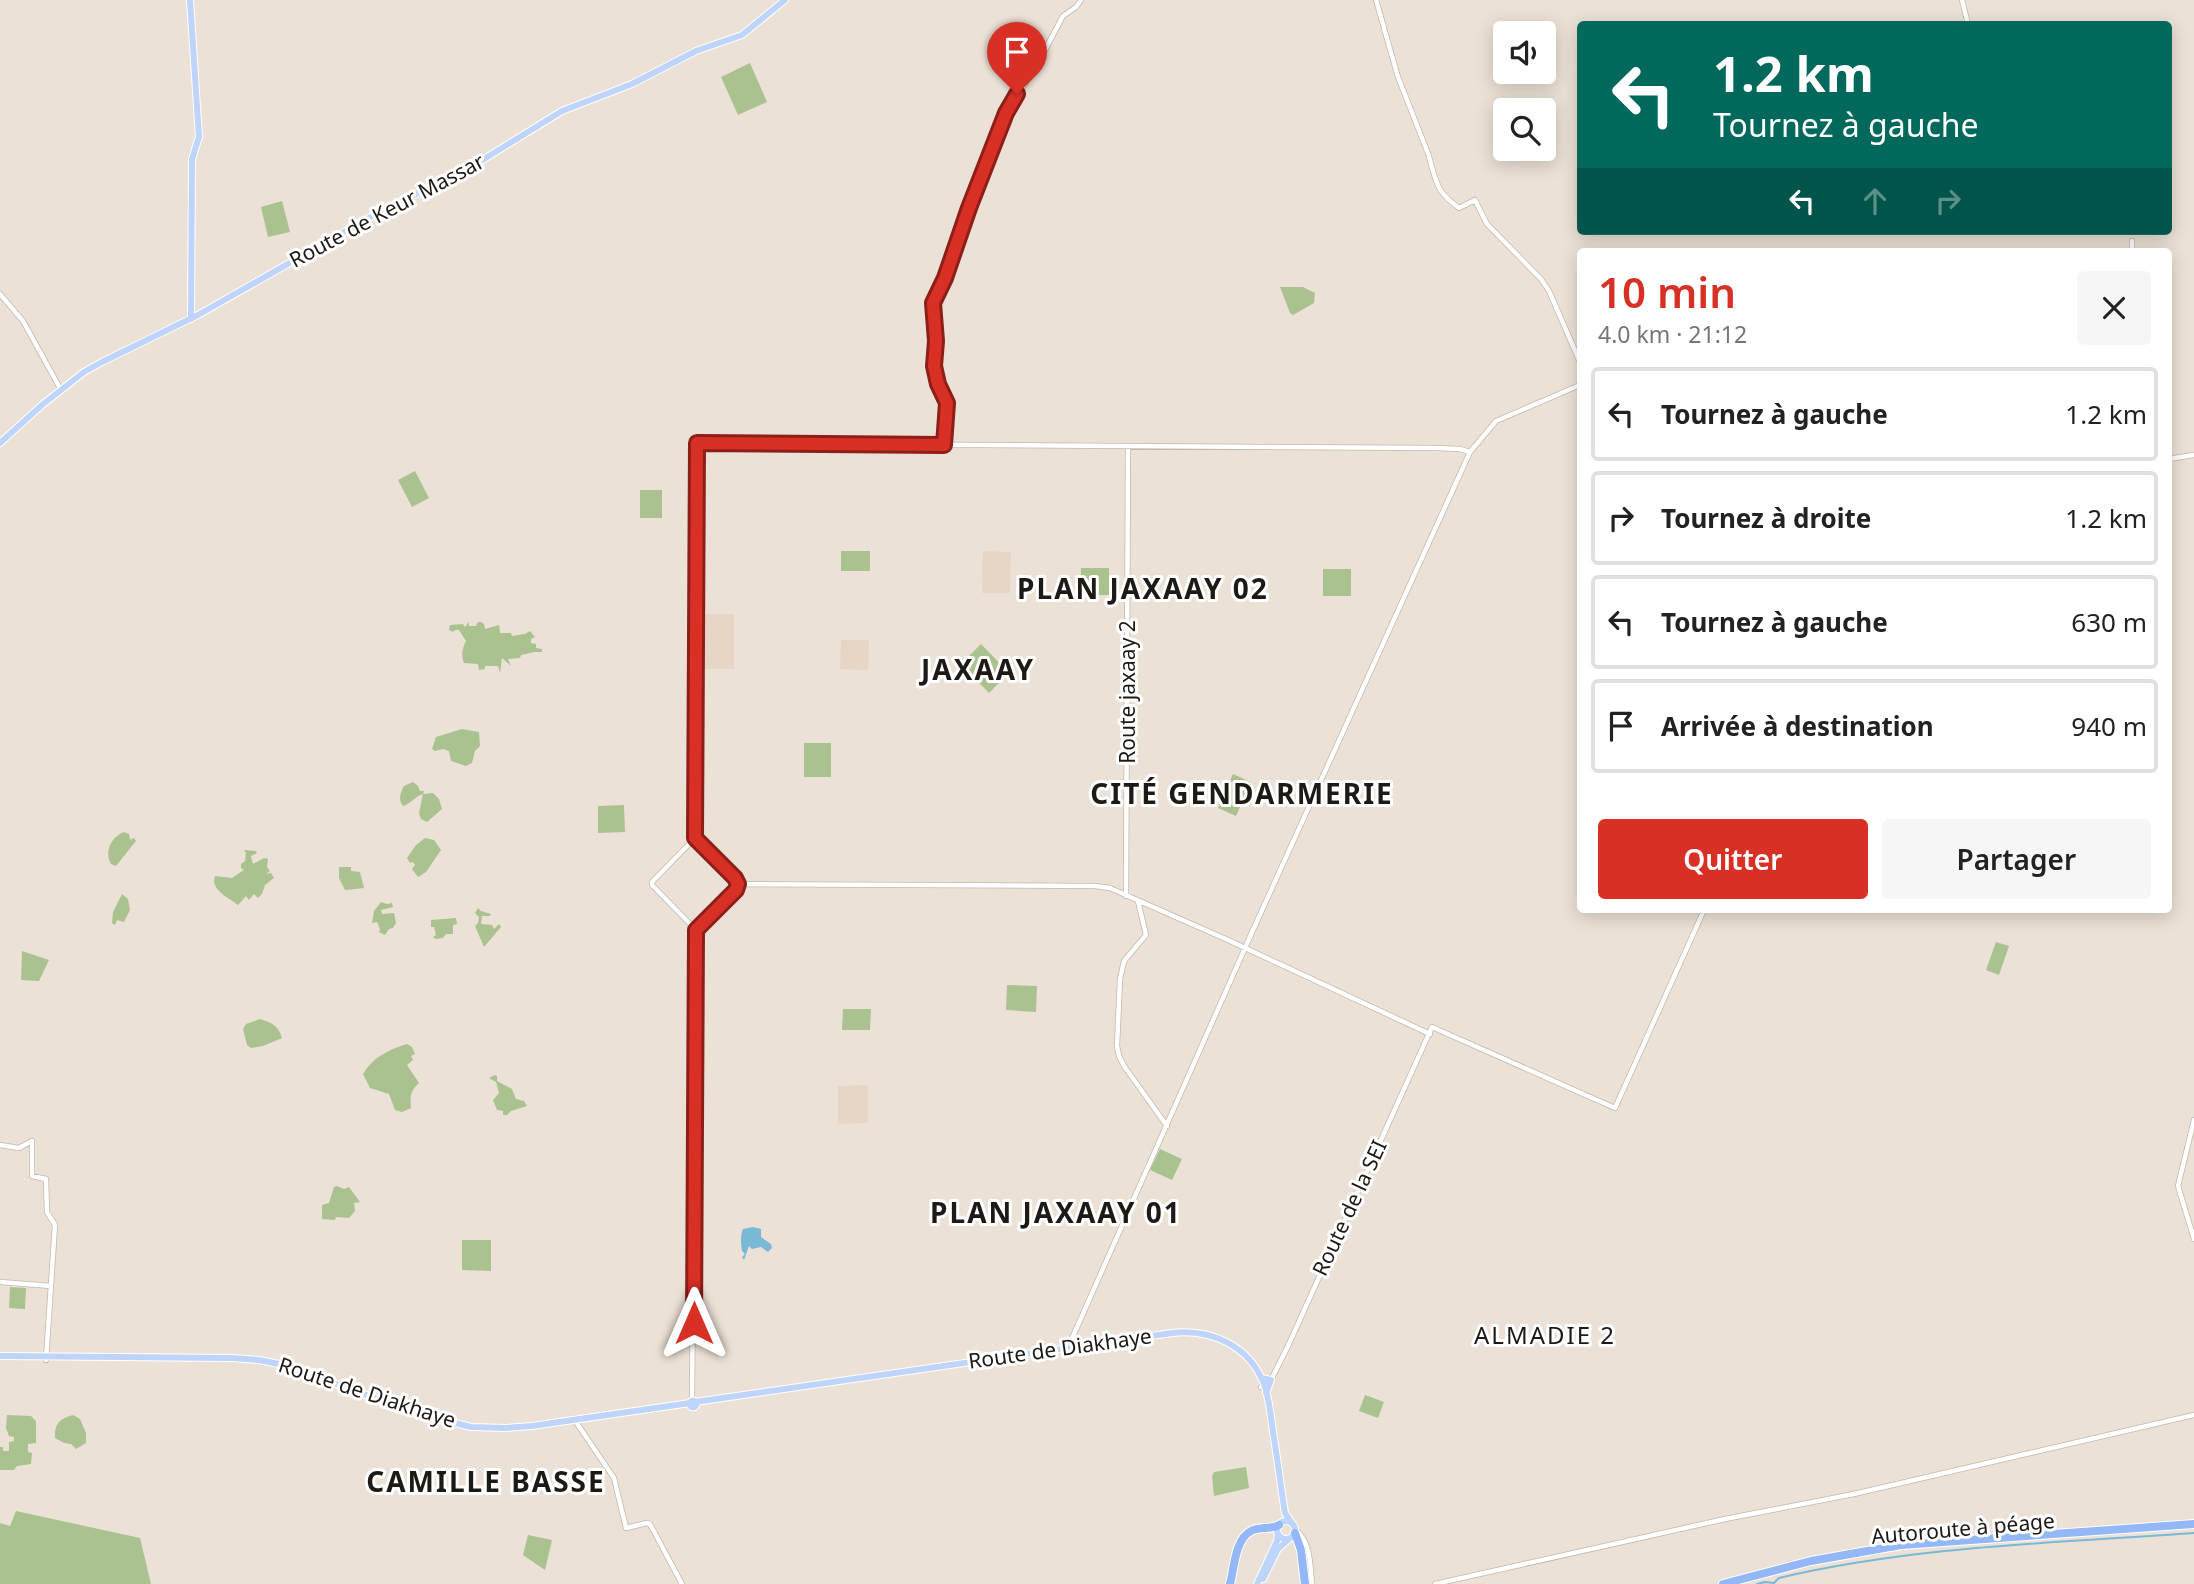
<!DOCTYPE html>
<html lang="fr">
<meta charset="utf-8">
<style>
:root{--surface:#fff;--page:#f6f6f6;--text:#222;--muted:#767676;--line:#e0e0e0;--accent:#d93025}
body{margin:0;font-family:"Noto Sans",sans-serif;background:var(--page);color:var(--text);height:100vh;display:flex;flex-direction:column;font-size:26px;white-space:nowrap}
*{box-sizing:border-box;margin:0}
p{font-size:23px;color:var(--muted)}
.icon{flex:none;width:38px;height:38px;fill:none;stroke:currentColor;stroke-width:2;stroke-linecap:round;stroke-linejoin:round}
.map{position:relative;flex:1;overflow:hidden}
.drawer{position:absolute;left:1577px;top:248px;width:595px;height:665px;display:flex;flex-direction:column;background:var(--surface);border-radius:7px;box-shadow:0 4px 18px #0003}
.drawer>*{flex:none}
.banner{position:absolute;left:1577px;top:21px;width:595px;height:214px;border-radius:7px;box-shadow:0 4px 18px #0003;background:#00695c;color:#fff;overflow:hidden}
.fabs{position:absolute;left:1493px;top:21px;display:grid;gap:14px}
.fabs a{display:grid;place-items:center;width:63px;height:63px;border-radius:7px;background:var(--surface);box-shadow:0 4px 18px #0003;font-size:35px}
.pin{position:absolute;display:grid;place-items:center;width:60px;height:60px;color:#fff;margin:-72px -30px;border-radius:50% 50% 50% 0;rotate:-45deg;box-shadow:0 0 7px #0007}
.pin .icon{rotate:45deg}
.me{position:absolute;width:77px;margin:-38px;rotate:0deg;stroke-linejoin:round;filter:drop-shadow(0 0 5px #0008)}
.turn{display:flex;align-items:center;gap:24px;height:147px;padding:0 21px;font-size:32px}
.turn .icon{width:91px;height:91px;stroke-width:2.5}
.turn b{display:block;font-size:49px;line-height:60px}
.lanes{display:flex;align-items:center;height:66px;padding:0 21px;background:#0003;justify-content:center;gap:35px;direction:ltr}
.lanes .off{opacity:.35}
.round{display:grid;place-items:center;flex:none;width:74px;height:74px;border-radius:7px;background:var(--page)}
.summary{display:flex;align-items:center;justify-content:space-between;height:119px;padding:0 21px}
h1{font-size:42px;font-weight:600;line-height:52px;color:var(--accent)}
.action{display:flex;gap:14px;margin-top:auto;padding:14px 21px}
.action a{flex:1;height:80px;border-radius:7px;background:var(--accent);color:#fff;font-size:28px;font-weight:600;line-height:80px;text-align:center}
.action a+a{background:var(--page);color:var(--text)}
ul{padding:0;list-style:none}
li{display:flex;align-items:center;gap:21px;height:94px;margin:0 14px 10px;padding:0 7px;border:4px solid var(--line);border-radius:7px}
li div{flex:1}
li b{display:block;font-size:26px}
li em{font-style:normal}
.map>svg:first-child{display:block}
.commercial{fill:#e7d6c5}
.green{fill:#aac28f}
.water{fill:#7ab9d5}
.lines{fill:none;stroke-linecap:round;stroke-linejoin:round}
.stream{stroke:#7ab9d5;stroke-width:2}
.tertiary-casing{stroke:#c2b8ad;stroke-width:6}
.primary-casing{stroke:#fff;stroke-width:8}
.motorway-casing{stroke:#fff;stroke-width:10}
.tertiary{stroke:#fff;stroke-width:4.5}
.primary{stroke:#bed4fa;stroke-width:6}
.motorway{stroke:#93b7f7;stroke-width:8}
.route-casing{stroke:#8d1f18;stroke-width:18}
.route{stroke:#d93025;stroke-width:12}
.labels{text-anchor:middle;stroke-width:6;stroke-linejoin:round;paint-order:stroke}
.street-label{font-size:21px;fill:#1d1a16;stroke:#fff}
.quarter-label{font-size:24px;letter-spacing:2px;fill:#1d1a16;stroke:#fff}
.district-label{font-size:28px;font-weight:bold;letter-spacing:2px;fill:#1d1a16;stroke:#fff}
</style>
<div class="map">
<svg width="2194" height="1584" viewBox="0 0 2194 1584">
<rect width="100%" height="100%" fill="#ece1d6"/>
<path class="commercial" d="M983 551 1011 552 1010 593H982Z
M700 614H734V669H700Z
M841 640H869L868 670 840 669Z
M868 1085V1123L838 1124V1086Z"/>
<path class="green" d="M750 63 767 102 738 115 721 77Z
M282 201 290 232 268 237 261 207Z
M1280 287H1303L1315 293 1314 303 1293 315 1290 313Z
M415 471 429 498 412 507 398 480Z
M640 490H662V518H640Z
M841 551H870V571H841Z
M1081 568H1109V595H1081Z
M1323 569H1351V596H1323Z
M469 622V626H476L478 622H481L484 624 485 629 499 625 500 633H511L512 636 525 634 530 631 535 637 531 639V643L536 644V648L542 649V652H534L521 655 520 658 508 659 511 666 502 658 500 673 498 666H485V669L479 670 478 664 464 663C461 655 462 649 466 641L459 630H455L453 632 449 630 450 625 463 624 465 627Z
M981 644 1009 673 989 693 961 664Z
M462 729 479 732 480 746 475 751 472 763 466 766 451 761 449 751 443 749 435 751 432 749 436 737Z
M804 743H831V777H804Z
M1233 774 1251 782 1236 816 1218 808Z
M413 782 418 786 420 791H424L423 794 433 793 439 799 442 809 427 822 421 819 419 813 423 794C415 796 411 804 403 806 398 799 400 794 404 786Z
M624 805 625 832 598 833V806Z
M124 832 129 834 130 840 134 838 136 841 116 866 111 864C104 852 111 837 124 832Z
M425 838 434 840 441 850 426 872 418 877 412 869 415 865 413 862 410 863 407 858 416 845Z
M244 850 256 851 257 853 251 856 253 864 264 858 268 859 267 867 270 871 266 874 271 873 274 878 265 885 262 894 258 898 254 894 249 900 246 896 238 905C229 898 210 890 215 876L232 878 244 870 241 868V864L245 861 246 853Z
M339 867H351V871L360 872 364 888 345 890 339 878Z
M122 894 128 899 130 910 124 922 117 920 115 925 112 923 113 912Z
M381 902 387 904 392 903 393 907 381 910 382 914 394 913 396 923 393 928 389 929 385 935 379 932 380 929 377 922 372 923 374 911Z
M478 908 481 911 491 914 490 916H482L481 924 492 925 494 929 499 924 501 927 484 947 475 926 478 923 479 917 475 913Z
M456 918 457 924 453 925V934H446L443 938 436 939 433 937 436 935 434 927H431V920Z
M1996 942 2009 946 1999 975 1986 970Z
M22 951 49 960 39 981 21 980Z
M1007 985 1037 986 1036 1012 1006 1010Z
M843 1009H871L870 1030H842Z
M260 1019C272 1023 278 1025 282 1038L263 1046 251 1048 247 1045 243 1029 246 1024Z
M407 1044 412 1047 415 1054 411 1056 413 1060 407 1065 419 1083C410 1091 410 1097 411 1108L402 1112 395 1110 389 1094 370 1088 363 1074C373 1057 388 1050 407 1044Z
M495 1075 497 1076V1081L512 1089 516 1099 524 1101 527 1106 511 1111 507 1115H503V1111L497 1110 493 1100 499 1093 496 1082 489 1078Z
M1160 1149 1182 1159 1172 1180 1150 1170Z
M337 1186 344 1189 349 1187 360 1202 354 1203 355 1211 349 1218 336 1217 335 1220 322 1219V1205L329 1203 334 1187Z
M462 1240H491V1271L462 1270Z
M10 1287 26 1288 25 1309 9 1308Z
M1365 1395 1384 1402 1378 1418 1359 1411Z
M7 1415 31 1416 36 1421V1443L28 1444V1452L32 1453 31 1464 17 1466 14 1470H0V1447H3V1451H9V1442L14 1441V1437L9 1436 6 1428Z
M73 1415 80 1419 86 1433V1443L76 1449 71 1444 64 1443 55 1438C54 1424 60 1418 73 1415Z
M1246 1467 1249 1488 1214 1496 1212 1476 1214 1472Z
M16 1511 140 1538 151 1584H0V1523L10 1526Z
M528 1535 552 1540 545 1570 523 1555Z"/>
<path class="water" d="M753 1227 761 1229V1237L771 1244 772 1248 768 1252 761 1247 752 1249 749 1246 744 1260 742 1257 745 1254 742 1251C741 1245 740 1235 743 1229Z"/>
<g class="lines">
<path class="stream" d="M1757 1584 1765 1582 1774 1583 1779 1578C1915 1546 2055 1543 2194 1533"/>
<defs>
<path id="tertiary" d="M1376 0 1398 77 1429 156
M1962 0 1968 24
M1429 157C1437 184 1436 191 1459 208L1475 200 1487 224 1541 279 1549 291 1580 362
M2132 252V241
M0 294 23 321 61 390
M944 445 947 403 938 384 934 366 936 341 933 303 1006 113 1037 65 1063 16 1076 7 1081 0
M2168 459 2194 455
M738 884 1095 886 1110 888 1228 940 1430 1034
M1126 896 1128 446
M1138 901 1146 935 1124 961 1120 979 1117 1046 1119 1056 1124 1066 1167 1126
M696 930 652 885V882L695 838 697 443 1436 448 1460 449 1470 452
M2194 1120 2178 1186 2194 1239
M32 1141V1176L46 1179 47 1212 55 1225 46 1360
M0 1145 19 1148 32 1141
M0 1282 51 1286
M1066 1352 1253 930 1470 452 1496 421 1580 385
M1261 1387 1271 1380 1288 1346 1432 1027 1615 1108 1704 910
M692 1401 696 930 736 889 738 884 735 879 695 838
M576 1422 614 1478 626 1528 647 1523 650 1524 682 1584
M1296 1530C1311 1543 1310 1565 1312 1584
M1435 1584 1725 1519 1854 1494 2194 1415"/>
<path id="primary" d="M190 0 199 137 192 159 191 319
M0 443 42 405 84 372 102 362 198 315 374 215 476 164 562 111 632 84 696 51 742 35 785 0
M0 1356 232 1358 259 1360 284 1365 416 1413 471 1427 506 1428 532 1426 690 1403
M1261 1378 1271 1380 1266 1393
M689.5 1404a3.5 3.5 0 1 1 7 0a3.5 3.5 0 1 1-7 0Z
M695 1402 1172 1333C1211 1329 1249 1345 1264 1384 1270 1401 1271 1420 1274 1438 1278 1463 1281 1488 1285 1513L1291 1522
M1277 1530a9 9 0 1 1 18 0a9 9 0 1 1-18 0Z
M1263 1579 1278 1549 1289 1539
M1257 1584 1277 1541 1278 1534"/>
<path id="motorway" d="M1295 1533 1301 1550 1305 1584
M1230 1584C1234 1569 1235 1539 1251 1531 1260 1526 1270 1530 1279 1525
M1723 1584 1811 1561 1901 1545 2194 1524"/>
</defs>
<use href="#tertiary" class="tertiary-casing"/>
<use href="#primary" class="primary-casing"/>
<use href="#motorway" class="motorway-casing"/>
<use href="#tertiary" class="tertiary"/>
<use href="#primary" class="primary"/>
<use href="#motorway" class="motorway"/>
</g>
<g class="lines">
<defs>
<path id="route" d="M694 1323 696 930 736 890 738 884 735 878 695 838 697 443 944 445 947 403 938 384 934 366 936 341 933 303 945 278 969 208 1006 113 1017 94"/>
</defs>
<use href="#route" class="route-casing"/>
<use href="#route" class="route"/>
</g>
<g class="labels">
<g class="street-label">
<text transform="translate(387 211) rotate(-28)" y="7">Route de Keur Massar</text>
<text transform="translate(1128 692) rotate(-90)" y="7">Route jaxaay 2</text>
<text transform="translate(1350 1208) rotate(-65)" y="7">Route de la SEI</text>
<text transform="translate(1060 1349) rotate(-8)" y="7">Route de Diakhaye</text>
<text transform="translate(367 1393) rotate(18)" y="7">Route de Diakhaye</text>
<text transform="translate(1963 1529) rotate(-5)" y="7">Autoroute à péage</text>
</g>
<g class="quarter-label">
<text x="1545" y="1344">ALMADIE 2</text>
</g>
<g class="district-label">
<text x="1143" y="599">PLAN JAXAAY 02</text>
<text x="978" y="680">JAXAAY</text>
<text x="1242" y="804">CITÉ GENDARMERIE</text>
<text x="1056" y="1223">PLAN JAXAAY 01</text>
<text x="486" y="1492">CAMILLE BASSE</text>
</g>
</g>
</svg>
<div class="fabs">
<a><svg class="icon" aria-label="sound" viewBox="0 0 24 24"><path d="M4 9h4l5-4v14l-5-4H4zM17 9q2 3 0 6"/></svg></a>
<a><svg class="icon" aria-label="search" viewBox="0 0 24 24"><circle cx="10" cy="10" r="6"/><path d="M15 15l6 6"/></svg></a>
</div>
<div class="pin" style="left:1017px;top:94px;background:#d93025"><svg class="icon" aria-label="arrive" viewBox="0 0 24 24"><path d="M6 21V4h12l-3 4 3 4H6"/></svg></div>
<svg class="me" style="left:694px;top:1323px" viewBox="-20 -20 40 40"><path d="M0-17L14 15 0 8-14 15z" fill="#d93025" stroke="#fff" stroke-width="4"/></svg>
<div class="banner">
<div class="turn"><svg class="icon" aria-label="left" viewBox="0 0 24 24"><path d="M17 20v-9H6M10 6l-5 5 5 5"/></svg><div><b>1.2 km</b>Tournez à gauche</div></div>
<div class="lanes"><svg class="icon" aria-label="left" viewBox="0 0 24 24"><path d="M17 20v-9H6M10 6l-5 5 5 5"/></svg><svg class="icon off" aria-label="ahead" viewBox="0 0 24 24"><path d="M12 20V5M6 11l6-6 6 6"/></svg><svg class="icon off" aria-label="right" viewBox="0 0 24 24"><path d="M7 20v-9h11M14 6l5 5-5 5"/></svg></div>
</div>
<section class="drawer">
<div class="summary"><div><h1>10 min</h1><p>4.0 km · 21:12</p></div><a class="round"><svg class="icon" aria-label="close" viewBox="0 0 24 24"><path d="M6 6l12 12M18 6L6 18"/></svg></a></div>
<ul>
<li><svg class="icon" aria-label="left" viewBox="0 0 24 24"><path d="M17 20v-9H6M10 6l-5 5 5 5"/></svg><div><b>Tournez à gauche</b></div><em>1.2 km</em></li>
<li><svg class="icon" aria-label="right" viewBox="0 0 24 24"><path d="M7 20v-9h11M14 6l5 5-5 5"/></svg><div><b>Tournez à droite</b></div><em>1.2 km</em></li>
<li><svg class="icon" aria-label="left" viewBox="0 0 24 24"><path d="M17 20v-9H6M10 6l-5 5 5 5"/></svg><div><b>Tournez à gauche</b></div><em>630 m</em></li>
<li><svg class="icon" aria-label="arrive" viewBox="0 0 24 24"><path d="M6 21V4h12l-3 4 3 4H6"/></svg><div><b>Arrivée à destination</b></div><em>940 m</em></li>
</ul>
<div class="action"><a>Quitter</a><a>Partager</a></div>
</section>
</div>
